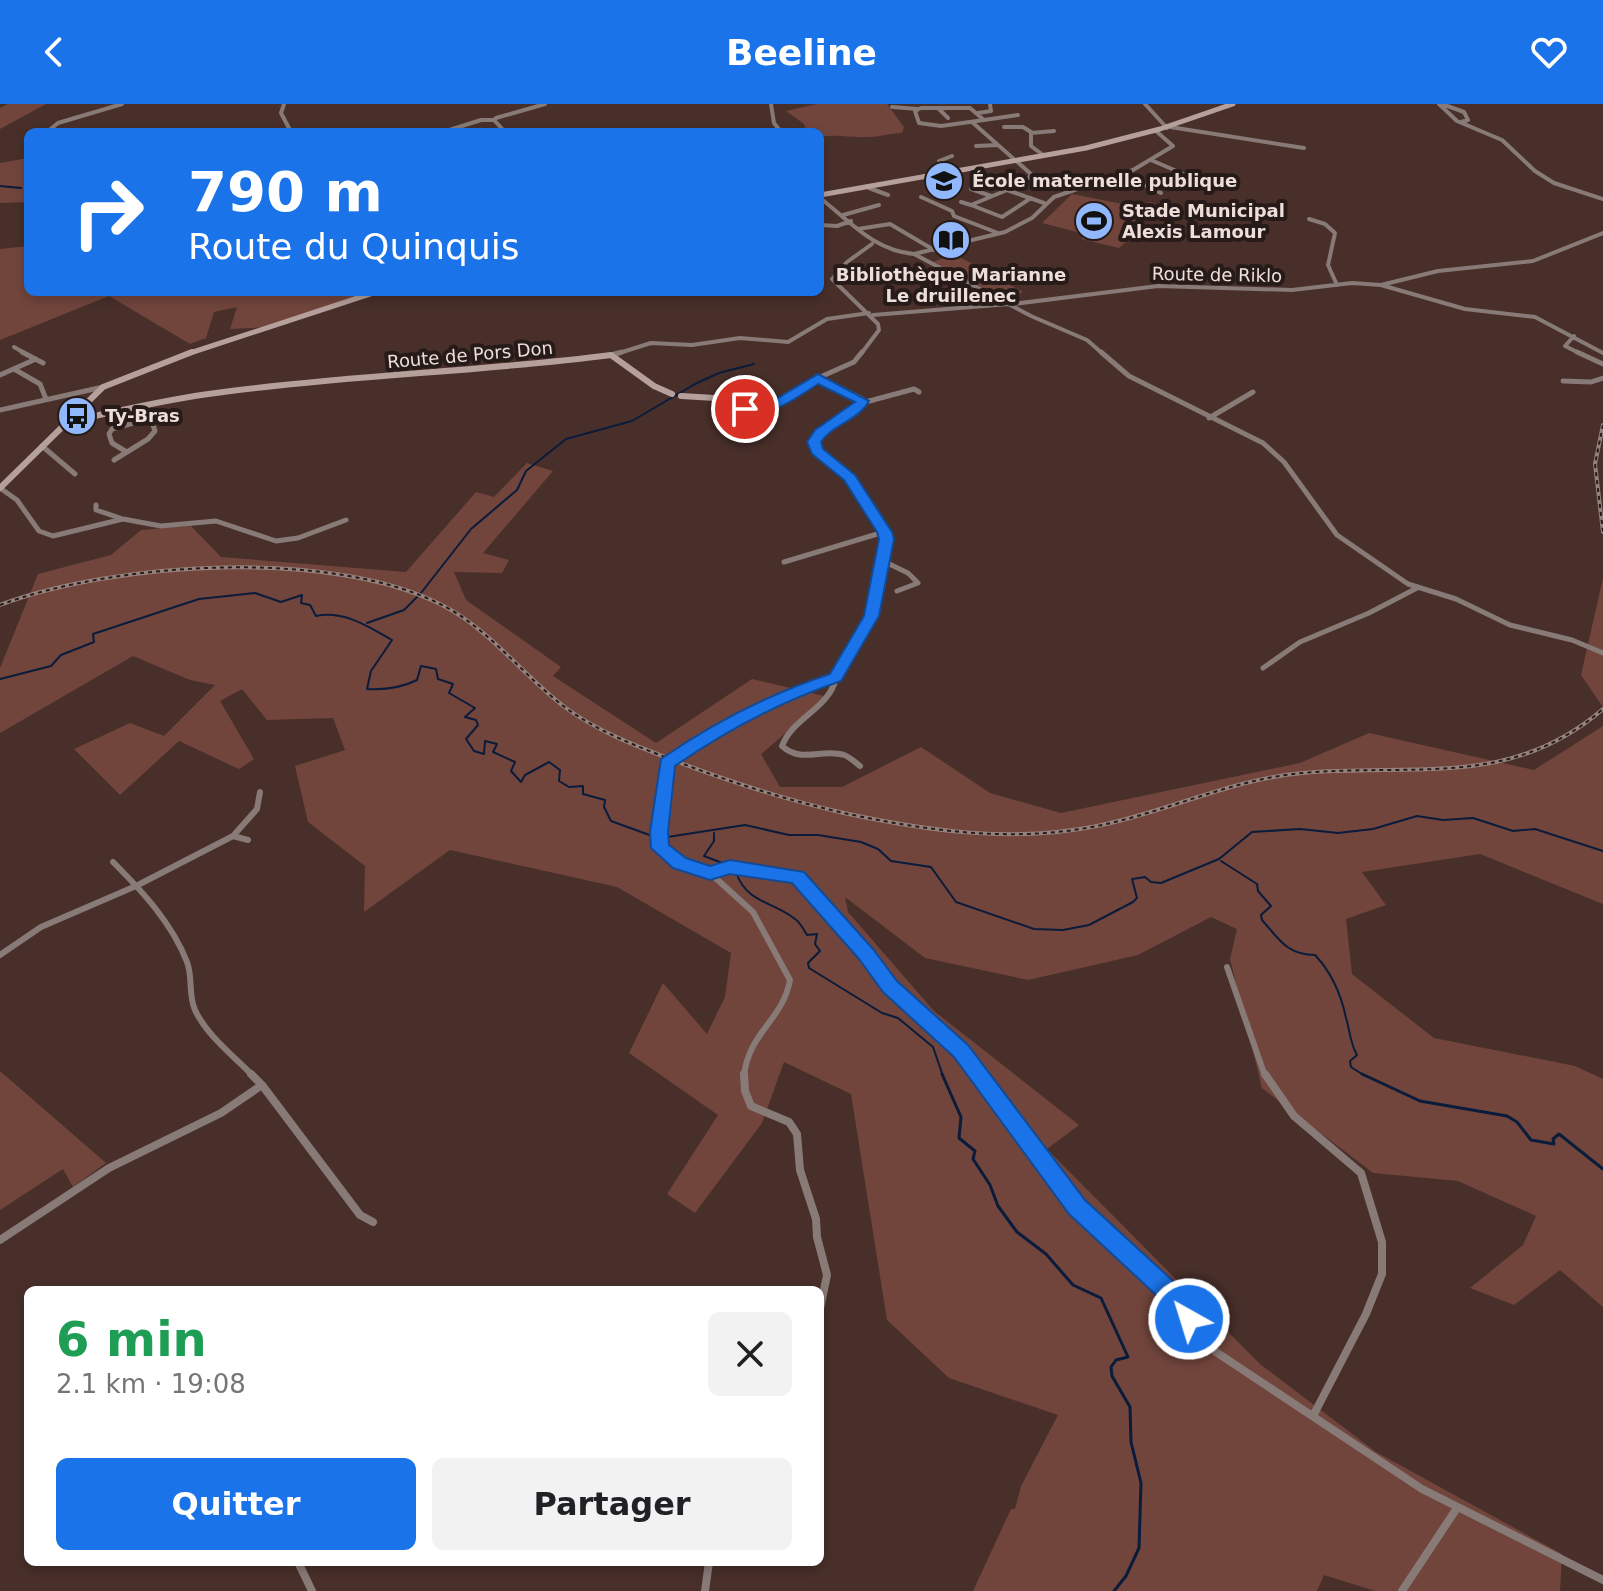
<!DOCTYPE html>
<html lang="fr">
<meta charset="utf-8">
<style>
:root{--surface:#fff;--page:#f2f2f2;--text:#202124;--muted:#757577;--accent:#1a73e8}
body{margin:0;font-family:"DejaVu Sans",sans-serif;background:var(--page);color:var(--text);height:100vh;display:flex;flex-direction:column;font-size:30px;white-space:nowrap}
*{box-sizing:border-box;margin:0}
p{font-size:26px;color:var(--muted)}
.icon{flex:none;width:44px;height:44px;fill:none;stroke:currentColor;stroke-width:2;stroke-linecap:round;stroke-linejoin:round}
.map{position:relative;flex:1;overflow:hidden}
.panel{position:absolute;left:24px;top:1182px;width:800px;height:280px;display:flex;flex-direction:column;background:var(--surface);border-radius:12px;box-shadow:0 4px 12px #0003}
.panel>*{flex:none}
.hud{position:absolute;left:24px;top:24px;width:800px;height:168px;border-radius:12px;box-shadow:0 4px 12px #0003;background:#1a73e8;color:#fff;overflow:hidden}
.pin{position:absolute;display:grid;place-items:center;width:68px;height:68px;color:#fff;margin:-34px;border:4px solid #fff;border-radius:50%;box-shadow:0 2px 8px #0007}
.me{position:absolute;width:88px;margin:-44px;rotate:321deg;stroke-linejoin:round;filter:drop-shadow(0 0 6px #0008)}
.turn{display:flex;align-items:center;gap:28px;height:168px;padding:0 32px;font-size:36px}
.turn .icon{width:104px;height:104px;stroke-width:2.5}
.turn b{display:block;font-size:56px;line-height:68px}
.round{display:grid;place-items:center;flex:none;width:84px;height:84px;border-radius:12px;background:var(--page)}
.headline{display:flex;align-items:center;justify-content:space-between;height:136px;padding:0 32px}
h1{font-size:48px;font-weight:600;line-height:60px;color:#1e9e55}
.button{display:flex;gap:16px;margin-top:auto;padding:16px 32px}
.button a{flex:1;height:92px;border-radius:12px;background:var(--accent);color:#fff;font-size:32px;font-weight:600;line-height:92px;text-align:center}
.button a+a{background:var(--page);color:var(--text)}
header{display:flex;justify-content:space-between;align-items:center;height:104px;padding:0 32px;background:var(--accent);color:#fff;font-size:36px;font-weight:600}
.map>svg:first-child{display:block}
.green{fill:#71453c}
.lines{fill:none;stroke-linecap:round;stroke-linejoin:round}
.stream-far1{stroke:#0a1b3b;stroke-width:2}
.stream{stroke:#0a1b3b;stroke-width:3}
.street-far3{stroke:#877a77;stroke-width:4}
.street-far2{stroke:#877a77;stroke-width:5}
.street-far1{stroke:#877a77;stroke-width:6}
.street{stroke:#877a77;stroke-width:8}
.secondary-far2{stroke:#b5a09b;stroke-width:5}
.secondary-far1{stroke:#b5a09b;stroke-width:6}
.secondary{stroke:#b5a09b;stroke-width:8}
.rail-casing{stroke:#96827d;stroke-width:4}
.rail{stroke:#261b18;stroke-width:2;stroke-dasharray:4;stroke-linecap:butt}
.route{fill:#1a73e8;stroke:#114b97;stroke-width:2}
.labels{text-anchor:middle;stroke-width:8;stroke-linejoin:round;paint-order:stroke}
.far-poi-label{font-size:18px;font-weight:bold;fill:#eededa;stroke:#261b18;text-anchor:start}
.far-street-label{font-size:18px;fill:#eededa;stroke:#261b18}
</style>
<header><svg class="icon" aria-label="back" viewBox="0 0 24 24"><path d="M15 5l-7 7 7 7"/></svg>Beeline<svg class="icon" aria-label="heart" viewBox="0 0 24 24"><path d="M12 20l-8-8c-3-5 5-10 8-4 3-6 11-1 8 4z"/></svg></header>
<div class="map">
<svg width="1603" height="1487" viewBox="0 0 1603 1487">
<rect width="100%" height="100%" fill="#482f2a"/>
<path class="green" d="M8 0H46L0 25V4Z
M817 0H887L904 23 902 29C890 29 880 33 868 33 851 34 837 30 820 33V28H807L804 20 786 7Z
M28 54V98L0 99V59Z
M1072 90 1133 102 1151 98 1171 108 1139 119 1143 123 1119 144 1081 135 1085 130 1042 119Z
M28 142V188H369L268 223 230 225 237 203 214 208 206 234 190 240 109 192 0 236V145Z
M954 150 1023 188 1007 196 933 158Z
M527 359 553 367 483 449 509 456 502 469 454 468 466 496 561 563 553 572 656 639 752 575 828 593 761 650 780 683H842L921 643 990 689 1061 709 1300 659 1369 629 1534 666 1603 622V800L1480 750 1362 768 1386 801 1346 815 1352 870 1434 934 1575 962 1603 975V1203L1560 1166 1514 1201 1470 1184 1523 1141 1536 1112 1458 1077 1373 1069 1262 984 1230 855 1237 825 1211 813 1138 851 1028 876 925 854 845 793 848 808 934 907 1079 1021 1047 1045 1260 1260 1376 1348 1562 1450 1560 1487H1375L1324 1471 1317 1487H973L1011 1405H1015L1021 1382 1058 1311 949 1274 887 1216 851 990 784 958 762 1019 695 1109 667 1090 718 1011 629 949 663 879 707 930 725 893 731 849 617 783 450 746 364 808 365 762 308 718 295 662 345 646 333 614 267 616 242 585 220 597 254 655 239 665 179 637 120 691 74 645 130 619 164 632 215 581 190 576 133 552 0 629V564L38 470 111 451 141 426 191 422 221 453 406 468 476 388 494 393Z
M1603 474V603L1581 571Z
M0 967 106 1059 73 1083 63 1065 0 1106Z"/>
<g class="lines">
<path class="stream-far1" d="M0 82 21 84
M421 489 471 425 517 386 526 367 566 335 632 317 695 280 719 269 754 260
M367 519 404 506 418 492
M0 575 51 562 61 551 94 538 93 530 199 495 255 489 281 498 302 491 301 499 310 501 316 512C344 506 369 523 392 536L371 567 367 585C385 586 401 584 417 576L421 562 436 565 438 575 453 580 449 589 475 604 465 613 476 616 478 621 466 635 474 647 484 650 485 637 497 640 493 648 515 658 511 667 521 678 525 671 549 658 560 666 559 677 569 683 583 682V690L605 696 604 703 611 717 655 733
M714 729V737L704 752 725 760
M661 734 745 721 789 731H818L861 738 878 745 891 757 931 763 956 798 1034 825 1063 826 1089 821 1133 798 1137 794 1132 775 1145 773 1151 778 1161 779 1219 755 1252 728 1300 725 1338 729 1373 725 1417 712 1443 716 1473 714 1513 727 1535 725 1603 747
M1221 757 1257 780 1258 787 1271 802 1261 811 1262 816C1279 835 1287 851 1315 851 1332 869 1341 890 1346 914 1350 927 1350 939 1357 951L1350 957 1351 963 1365 972
M729 767 737 771C748 799 774 798 795 815 800 818 804 826 807 831L817 830 815 840 820 847 808 859 809 864 882 909 898 914 933 943 943 972"/>
<path class="stream" d="M942 970 961 1013 959 1034 975 1047 973 1055 990 1081 998 1102 1017 1128 1046 1150 1073 1181 1101 1194 1128 1253 1116 1256 1111 1263 1112 1272 1130 1303 1131 1338 1141 1379 1139 1444 1126 1472 1114 1487
M1362 970 1420 997 1507 1012 1517 1018 1531 1036 1554 1040 1553 1035 1559 1030 1603 1065"/>
<path class="street-far3" d="M284 0 281 9 291 28
M771 0 774 19 781 28
M1145 0 1167 24
M1439 0 1457 17 1502 36 1535 67 1554 79 1603 95
M1442 0 1464 8 1468 16 1461 18
M892 3 918 5
M921 4H970L984 16 941 22 919 19 915 7Z
M938 4 948 14
M978 9 991 7 990 0
M984 16 1018 11
M972 18 1031 70 1029 74
M1004 23H1023L1031 28V42L1043 51
M1170 23 1304 44
M47 28 58 19 122 0
M443 28 481 16H494
M505 28 494 16 496 14 545 0
M1031 29 1054 27
M976 42 998 41
M952 52 939 57 953 69
M1151 56 1195 75
M1121 70 1161 89
M869 84 888 91
M1152 84 1186 71
M971 85 991 92
M921 93 952 107 954 112 998 129
M820 94C851 118 873 146 914 150L1031 212 1087 236 1103 250
M961 98 971 101 1007 86 1044 99
M971 101 1002 113 1031 94
M843 111 879 101
M1309 115 1325 120 1335 129 1328 161 1337 181
M820 121 837 122 851 117
M858 125 890 120 934 146
M914 150 1005 128 1032 114 1054 93 1133 66 1173 42 1156 27
M1381 181 1438 167 1533 157 1603 129
M1013 200 1158 182 1292 186 1352 179 1381 181 1465 205 1535 213 1603 249
M873 211 1009 200
M1574 232 1565 242 1581 250
M14 243 26 250
M616 250 651 239 692 241 740 234 788 238 827 215 869 209
M861 250 879 226 878 220 832 175 847 158 872 140"/>
<path class="street-far2" d="M22 248 43 259
M1101 248 1129 272 1263 339 1284 358 1337 431 1408 480 1456 495 1510 521 1572 536 1603 549
M1577 248 1603 260
M611 251 622 248
M14 265 40 280 46 295
M0 271 36 255
M818 274 854 258 862 248
M1563 277 1591 278 1603 274
M862 299 914 285 919 288
M0 306 103 283
M1209 314 1253 288
M42 342 75 370
M125 347 112 339 109 330 112 325 151 314
M114 356 148 335 155 327 146 301
M0 384 17 396 39 427 53 432 123 415 161 422 216 417 276 437 298 434 346 416
M96 401V406L120 414
M883 457 908 469 918 479 897 487
M784 458 884 428
M1263 564 1300 538 1369 509 1417 484"/>
<path class="street-far1" d="M836 574C829 605 793 613 782 642 802 660 822 644 844 651 850 653 855 658 860 662
M667 659 658 737 665 749 679 759 710 769 730 763 798 773 890 883 961 947 979 972
M233 732 257 705 260 688
M113 758C142 787 172 819 187 858 193 873 188 891 195 906 207 932 234 952 253 972
M710 769 753 808 790 876C783 916 748 929 744 972
M0 851 41 823 136 782 233 732 248 736
M1227 863 1265 972"/>
<path class="street" d="M744 970 745 987 751 1002 789 1018 797 1030 800 1066 816 1115 817 1133 827 1171 820 1205
M978 970 1077 1103 1164 1183 1216 1248 1422 1385 1603 1476
M1265 970 1294 1012 1361 1069 1382 1138V1170L1366 1210 1313 1312
M262 981 360 1111 373 1118
M0 1136 109 1064 221 1009 262 981 251 970
M298 1458 312 1487
M705 1487 709 1458
M1402 1487 1457 1404"/>
<path class="secondary-far2" d="M820 91 1086 44 1160 25 1233 0
M187 250 376 188"/>
<path class="secondary-far1" d="M681 292 715 294 745 305 759 306 775 302 818 274 861 295 862 299C847 315 821 320 814 342L850 374 886 435 879 486 871 512 840 567
M66 318C116 308 166 295 216 289 347 271 480 268 611 251L654 282 672 290
M0 384 103 283 192 248"/>
<path class="secondary" d="M667 659 748 610 836 574 841 565"/>
<defs>
<path id="rail" d="M1603 321 1595 360 1603 428
M0 501C115 458 331 444 442 501 491 526 523 572 566 604 596 626 631 640 665 653 724 676 782 695 844 709 927 727 1013 739 1097 722 1167 708 1232 675 1303 669 1415 659 1510 685 1603 605"/>
</defs>
<use href="#rail" class="rail-casing"/>
<use href="#rail" class="rail"/>
</g>
<path class="route" d="M818 270 869 297C858 317 833 320 821 338L823 345 855 371 892 428 894 435 879 512 841 577C782 597 727 626 675 662L668 728 669 741 686 754 710 762 730 756 804 768 873 845 897 877 968 941 1085 1096 1172 1176 1201 1215 1197 1222 1189 1225 1181 1222 1155 1190 1069 1110 954 953 883 888 859 855 792 779 730 770 710 776 673 764 651 744 650 728 661 655C713 619 769 590 830 570L864 512 879 435 877 428 844 376 812 350 807 338 815 326 855 298 818 280C799 292 761 321 739 305L745 301 771 298Z"/>
<defs>
<symbol id="school-disc" viewBox="-11 -11 22 22"><circle r="9.5" fill="#91b8fd" stroke="#261b18"/><path d="M0-5L7-2L0 1L-7-2ZM-4 1L0 2.5L4 1V4Q0 6-4 4Z" fill="#111"/></symbol>
<symbol id="stadium-disc" viewBox="-11 -11 22 22"><circle r="9.5" fill="#91b8fd" stroke="#261b18"/><path d="M0-5a6.5 5 0 1 0 0 10a6.5 5 0 1 0 0-10ZM-3.5-1.8h7v3.6h-7Z" fill="#111"/></symbol>
<symbol id="library-disc" viewBox="-11 -11 22 22"><circle r="9.5" fill="#91b8fd" stroke="#261b18"/><path d="M-6-4Q-3-5.5-.7-3.5V5Q-3 3-6 4ZM6-4Q3-5.5 .7-3.5V5Q3 3 6 4Z" fill="#111"/></symbol>
<symbol id="bus-disc" viewBox="-11 -11 22 22"><circle r="9.5" fill="#91b8fd" stroke="#261b18"/><path d="M-5-6H5V4H4V6H2V4H-2V6H-4V4H-5ZM-3.5-4V0h7V-4ZM-3.5 1.2v1.5H-2V1.2ZM2 1.2v1.5H3.5V1.2Z" fill="#111"/></symbol>
</defs>
<g fill-rule="evenodd">
<use href="#school-disc" x="922" y="55" width="44" height="44"/>
<use href="#stadium-disc" x="1072" y="95" width="44" height="44"/>
<use href="#library-disc" x="929" y="114" width="44" height="44"/>
<use href="#bus-disc" x="55" y="290" width="44" height="44"/>
</g>
<g class="labels">
<g class="far-poi-label">
<text x="972" y="83">École maternelle publique</text>
<text x="1122" y="113">Stade Municipal<tspan x="1122" dy="21">Alexis Lamour</tspan></text>
<text x="951" y="177" text-anchor="middle">Bibliothèque Marianne<tspan x="951" dy="21">Le druillenec</tspan></text>
<text x="105" y="318">Ty-Bras</text>
</g>
<g class="far-street-label">
<text transform="translate(1217 171) rotate(1)" y="6">Route de Riklo</text>
<text transform="translate(470 251) rotate(-5)" y="6">Route de Pors Don</text>
</g>
</g>
</svg>
<div class="pin" style="left:745px;top:305px;background:#d93025"><svg class="icon" aria-label="arrive" viewBox="0 0 24 24"><path d="M6 21V4h12l-3 4 3 4H6"/></svg></div>
<svg class="me" style="left:1189px;top:1215px" viewBox="-20 -20 40 40"><circle r="17" fill="#1a73e8" stroke="#fff" stroke-width="3"/><path d="M0-11L8 9 0 5-8 9z" fill="#fff"/></svg>
<div class="hud">
<div class="turn"><svg class="icon" aria-label="right" viewBox="0 0 24 24"><path d="M7 20v-9h11M14 6l5 5-5 5"/></svg><div><b>790 m</b>Route du Quinquis</div></div>
</div>
<section class="panel">
<div class="headline"><div><h1>6 min</h1><p>2.1 km · 19:08</p></div><a class="round"><svg class="icon" aria-label="close" viewBox="0 0 24 24"><path d="M6 6l12 12M18 6L6 18"/></svg></a></div>
<div class="button"><a>Quitter</a><a>Partager</a></div>
</section>
</div>
